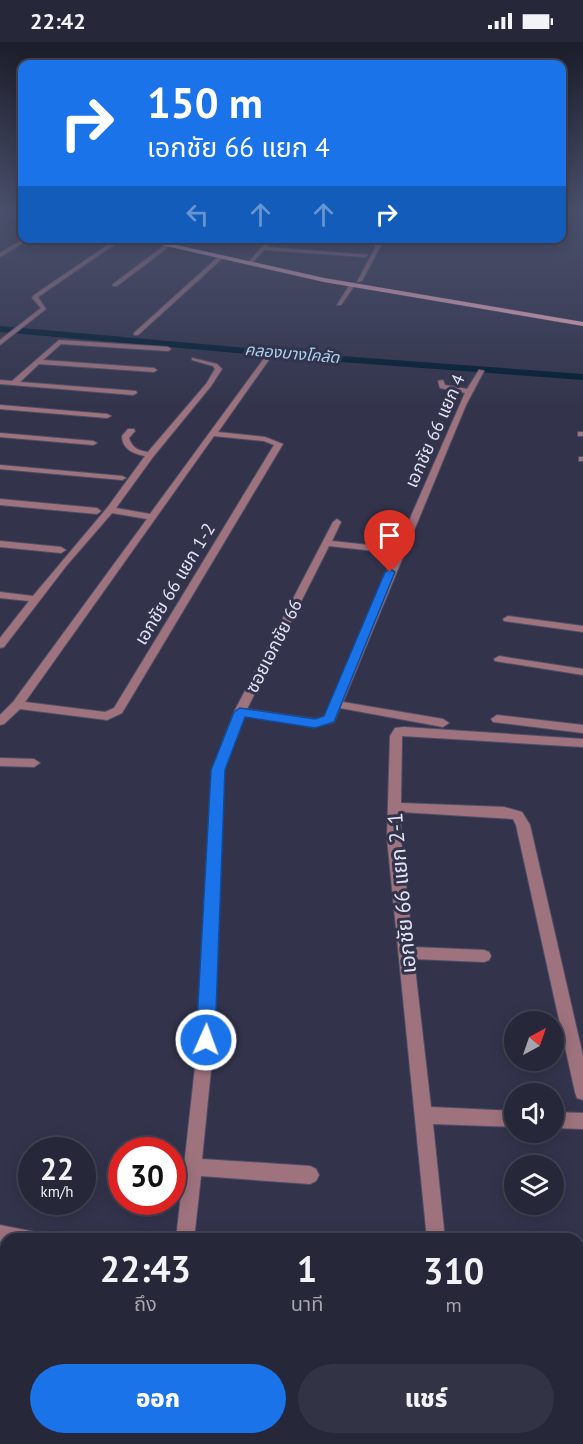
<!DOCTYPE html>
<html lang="th">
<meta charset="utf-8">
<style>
:root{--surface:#262739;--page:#323344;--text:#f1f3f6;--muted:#a4a5ae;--line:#424453;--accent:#1a73e8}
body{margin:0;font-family:"PT Sans","Noto Sans Thai",sans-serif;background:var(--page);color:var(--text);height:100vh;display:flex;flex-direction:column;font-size:22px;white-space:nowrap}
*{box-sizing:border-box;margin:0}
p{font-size:20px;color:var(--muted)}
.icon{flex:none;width:33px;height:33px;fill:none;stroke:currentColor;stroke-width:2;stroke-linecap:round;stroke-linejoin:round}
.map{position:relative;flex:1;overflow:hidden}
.side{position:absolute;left:0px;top:1191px;width:584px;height:212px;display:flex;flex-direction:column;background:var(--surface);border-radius:18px 18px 0 0;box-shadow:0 3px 15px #0003,0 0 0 2px var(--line)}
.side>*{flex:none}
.banner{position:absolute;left:18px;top:18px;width:548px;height:183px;border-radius:12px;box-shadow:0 3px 15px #0003,0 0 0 2px var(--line);background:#1a73e8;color:#fff;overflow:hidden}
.needle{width:39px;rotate:40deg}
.controls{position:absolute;left:504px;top:969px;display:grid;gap:12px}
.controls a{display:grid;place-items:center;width:60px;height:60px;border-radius:50%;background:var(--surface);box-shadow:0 3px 15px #0003,0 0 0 2px var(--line);font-size:30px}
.speed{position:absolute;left:18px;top:1095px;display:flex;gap:12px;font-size:30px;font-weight:700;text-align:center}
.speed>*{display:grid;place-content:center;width:78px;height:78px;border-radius:50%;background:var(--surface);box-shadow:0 3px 15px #0003,0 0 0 2px var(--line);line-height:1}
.speed small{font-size:15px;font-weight:400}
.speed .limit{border:9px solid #d22;background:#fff;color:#111}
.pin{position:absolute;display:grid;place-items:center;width:51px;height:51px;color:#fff;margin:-62px -26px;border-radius:50% 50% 50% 0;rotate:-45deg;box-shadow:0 0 6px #0007}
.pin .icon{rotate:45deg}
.me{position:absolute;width:66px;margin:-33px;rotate:2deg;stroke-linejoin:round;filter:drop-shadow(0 0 4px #0008)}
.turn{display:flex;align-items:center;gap:21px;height:126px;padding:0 30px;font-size:27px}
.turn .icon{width:78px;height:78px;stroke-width:2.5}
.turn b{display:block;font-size:42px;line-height:51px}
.lanes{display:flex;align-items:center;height:57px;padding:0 30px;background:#0003;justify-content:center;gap:30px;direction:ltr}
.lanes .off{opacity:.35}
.eta{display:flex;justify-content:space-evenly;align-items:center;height:102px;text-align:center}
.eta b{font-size:36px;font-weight:800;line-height:42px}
.button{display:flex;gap:12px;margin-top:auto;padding:12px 30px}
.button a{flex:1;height:69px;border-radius:36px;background:var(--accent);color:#fff;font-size:24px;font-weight:800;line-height:69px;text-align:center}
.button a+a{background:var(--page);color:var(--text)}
.status{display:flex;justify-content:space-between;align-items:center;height:42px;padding:0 30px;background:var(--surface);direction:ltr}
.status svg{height:16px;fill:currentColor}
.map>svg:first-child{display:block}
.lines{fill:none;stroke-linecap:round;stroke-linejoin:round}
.canal{fill:#001d30;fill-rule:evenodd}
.street-tunnel{stroke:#4d4e65;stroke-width:5;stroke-dasharray:5 2;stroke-linecap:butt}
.street-casing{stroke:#4f5067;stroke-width:2}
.primary-casing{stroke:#4f5067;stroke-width:1}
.street{fill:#9f737e;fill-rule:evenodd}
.primary{fill:#fcb3c6;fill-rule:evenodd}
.route{fill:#1a73e8;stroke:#114b97;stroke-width:1.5}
.labels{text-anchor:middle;stroke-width:6;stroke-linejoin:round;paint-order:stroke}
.far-water-label{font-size:16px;font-style:italic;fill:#a6d1f1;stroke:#33344c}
.street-label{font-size:18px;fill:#e1e2f2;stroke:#33344c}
.near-street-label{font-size:21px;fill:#e1e2f2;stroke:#33344c}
</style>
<div class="status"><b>22:42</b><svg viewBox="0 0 49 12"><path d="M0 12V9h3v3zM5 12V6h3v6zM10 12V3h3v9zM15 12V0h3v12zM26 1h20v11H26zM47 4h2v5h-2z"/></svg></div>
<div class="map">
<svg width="583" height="1402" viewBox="0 0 583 1402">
<rect width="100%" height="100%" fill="#33344c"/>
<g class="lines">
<path class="canal" d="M0 284 314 312 583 332V338L314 318 0 290Z"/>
<path class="street-tunnel" d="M362 200 375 201"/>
<defs>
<path id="street" d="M25 196H31L0 215V211Z
M118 196H124L38 255 46 267 0 303V298L41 266 32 256 34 253Z
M269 196H274L267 205 368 213 365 215 264 208 253 220H249Z
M334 196 354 198 356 199 354 200 313 197Z
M375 200 381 203 362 239 357 240 376 204 373 201Z
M165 203 170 204 117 244H113V242Z
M218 215 223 216 138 293H134V291Z
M350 242 355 243 341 263H337Z
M59 298 168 305 171 307 168 309 61 302 43 318 154 326 157 328 154 330 39 322 20 340 136 349 137 351 133 353 0 342V338L12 339Z
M268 311 273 312 218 390 265 395 283 402 122 671 107 678 20 667 4 682 0 683V673L13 660 147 477 112 471 67 523 4 605 0 606V596L29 559 0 556V550L33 554 107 466 145 414C134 412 122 407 122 394L128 387H134L135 389 129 396C132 406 139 409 148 410L206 342 215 327 213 324 192 318V316L217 322 222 327 211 344 153 415 116 466 150 472ZM214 394 264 399 274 403 114 666 105 670 25 660Z
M479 328 484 329 466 363 343 660 443 677 449 681 443 685 340 666 334 680 315 685 244 674 224 728 214 998 202 1117 310 1124 316 1127 319 1133 316 1139 310 1142 201 1134 194 1197H176L198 998 212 728 234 670 333 480 337 477 341 480 332 499 397 506 465 351 440 346 438 339 443 338 445 343 467 347ZM329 504 394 511 325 675 315 677 247 667Z
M0 363 107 372 111 374 107 376 0 367Z
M578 390H583V394H578Z
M0 391 93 399 97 401 93 403 0 395Z
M579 415H583V419H579Z
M0 423 122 434 126 436 122 438 0 427Z
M0 457 97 466 101 469 97 472 0 463Z
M0 499 61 505 66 508 61 511 0 505Z
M508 574 583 584V590L504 579 503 577Z
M499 614 583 627V633L495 619 494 617Z
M497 673 583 683V691L493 680 491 677Z
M404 685 583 697V705L402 694 401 761 504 765 522 770 530 783 583 1014V1058L577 1056 575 1050 516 783 513 777 401 770V796L413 905 484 908 489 910 491 914 489 918 484 920 414 917 431 1065 514 1069V1085L433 1082 445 1197H427L387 796 390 694 395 686Z
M0 716 34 717 40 721 34 725 0 724Z
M554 1070 583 1071V1087L554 1086Z
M0 1183 35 1190 37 1197H6V1203L0 1201Z
M6 1215V1254L0 1257V1218Z
M0 1279H6V1299H0Z
M157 1396H179V1402H157Z
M447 1396H469L470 1402H448Z"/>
<path id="primary" d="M131 196H145L324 236 583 280V284L324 240Z"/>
</defs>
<use href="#street" class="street-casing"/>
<use href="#primary" class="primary-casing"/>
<use href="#street" class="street"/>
<use href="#primary" class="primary"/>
</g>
<linearGradient id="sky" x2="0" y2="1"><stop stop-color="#1c1d2a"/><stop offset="0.46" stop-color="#4a506c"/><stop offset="1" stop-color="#4a506c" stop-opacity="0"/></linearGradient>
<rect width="583" height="366" fill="url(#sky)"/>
<path class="route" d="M390 527 395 530 334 680 315 686 245 675 225 728 215 998 212 1004 206 1006 199 1004 196 998 211 728 234 670 240 666 315 677 324 674 385 530Z"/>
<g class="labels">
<g class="far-water-label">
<text transform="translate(292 311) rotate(5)" y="6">คลองบางโคลัด</text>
</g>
<g class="street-label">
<text transform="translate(435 389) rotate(-66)" y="6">เอกชัย 66 แยก 4</text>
<text transform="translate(175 542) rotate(-59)" y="6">เอกชัย 66 แยก 1-2</text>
<text transform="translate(274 604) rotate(-63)" y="6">ซอยเอกชัย 66</text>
</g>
<g class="near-street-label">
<text transform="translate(402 851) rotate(-95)" y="7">เอกชัย 66 แยก 2-1</text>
</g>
</g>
</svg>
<div class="controls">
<a><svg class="needle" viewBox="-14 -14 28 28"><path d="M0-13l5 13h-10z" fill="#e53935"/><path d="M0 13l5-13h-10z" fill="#a4a5ae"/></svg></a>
<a><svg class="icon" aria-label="sound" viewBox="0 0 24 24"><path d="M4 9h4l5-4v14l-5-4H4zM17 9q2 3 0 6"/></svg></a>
<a><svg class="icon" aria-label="layers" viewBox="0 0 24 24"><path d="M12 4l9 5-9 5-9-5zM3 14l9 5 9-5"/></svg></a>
</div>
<div class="speed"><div>22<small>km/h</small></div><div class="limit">30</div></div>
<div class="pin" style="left:390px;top:530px;background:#d93025"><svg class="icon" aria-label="arrive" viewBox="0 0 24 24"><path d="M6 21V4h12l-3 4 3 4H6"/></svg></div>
<svg class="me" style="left:206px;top:998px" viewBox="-20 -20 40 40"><circle r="17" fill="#1a73e8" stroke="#fff" stroke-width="3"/><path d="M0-11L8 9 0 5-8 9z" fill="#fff"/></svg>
<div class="banner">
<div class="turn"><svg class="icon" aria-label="right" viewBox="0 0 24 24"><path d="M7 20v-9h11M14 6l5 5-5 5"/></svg><div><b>150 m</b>เอกชัย 66 แยก 4</div></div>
<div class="lanes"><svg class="icon off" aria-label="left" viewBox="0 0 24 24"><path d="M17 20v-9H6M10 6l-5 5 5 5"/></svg><svg class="icon off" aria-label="ahead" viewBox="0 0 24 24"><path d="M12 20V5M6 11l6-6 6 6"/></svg><svg class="icon off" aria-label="ahead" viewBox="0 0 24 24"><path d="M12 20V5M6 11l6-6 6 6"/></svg><svg class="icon" aria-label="right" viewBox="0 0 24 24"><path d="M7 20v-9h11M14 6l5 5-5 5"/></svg></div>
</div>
<section class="side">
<div class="eta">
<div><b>22:43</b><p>ถึง</p></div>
<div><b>1</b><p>นาที</p></div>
<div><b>310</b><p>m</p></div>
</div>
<div class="button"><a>ออก</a><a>แชร์</a></div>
</section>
</div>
